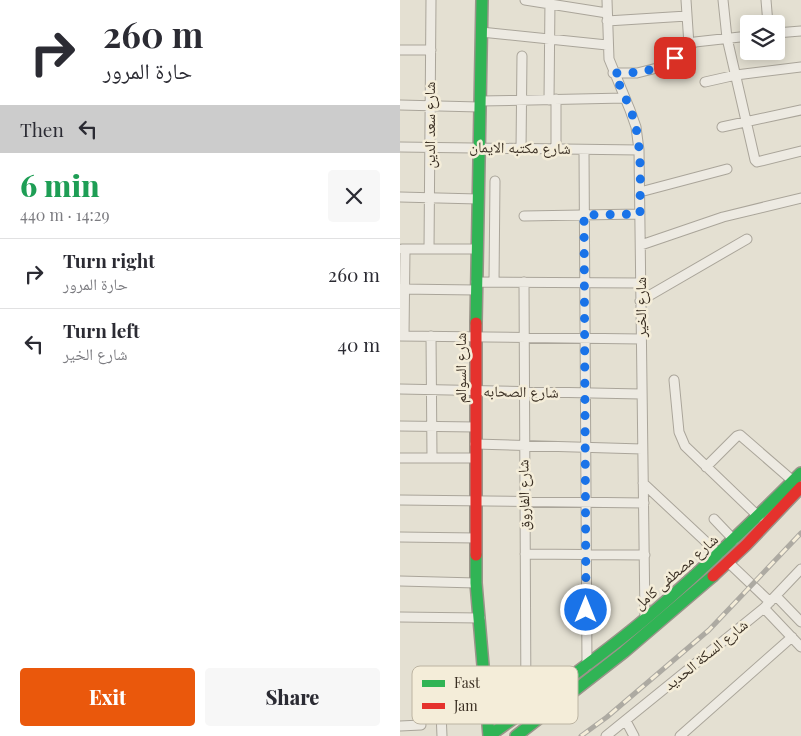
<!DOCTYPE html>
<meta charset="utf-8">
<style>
:root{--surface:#fff;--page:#f7f7f7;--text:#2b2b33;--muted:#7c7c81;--line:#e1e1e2;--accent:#ea580c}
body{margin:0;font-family:"Playfair Display","Noto Naskh Arabic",serif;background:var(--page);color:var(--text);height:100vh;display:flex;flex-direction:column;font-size:19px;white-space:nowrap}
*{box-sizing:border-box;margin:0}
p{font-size:16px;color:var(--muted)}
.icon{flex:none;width:28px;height:28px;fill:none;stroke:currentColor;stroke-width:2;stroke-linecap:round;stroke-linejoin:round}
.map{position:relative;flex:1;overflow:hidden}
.panel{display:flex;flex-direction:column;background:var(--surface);width:400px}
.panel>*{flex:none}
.banner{background:#fff;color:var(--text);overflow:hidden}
.fabs{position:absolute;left:340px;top:15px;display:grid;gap:10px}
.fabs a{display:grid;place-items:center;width:45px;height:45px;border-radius:5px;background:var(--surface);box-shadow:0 2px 12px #0003;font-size:25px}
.pin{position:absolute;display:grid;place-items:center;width:42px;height:42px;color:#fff;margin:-21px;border-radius:10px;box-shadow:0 2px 8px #0006}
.me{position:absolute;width:55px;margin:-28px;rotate:0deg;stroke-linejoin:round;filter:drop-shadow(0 0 4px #0008)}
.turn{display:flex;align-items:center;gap:18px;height:105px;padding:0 20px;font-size:22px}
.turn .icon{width:65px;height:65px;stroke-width:2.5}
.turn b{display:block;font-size:35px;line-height:42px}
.then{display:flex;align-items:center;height:48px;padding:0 20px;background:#0003;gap:10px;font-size:19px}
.round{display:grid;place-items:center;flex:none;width:52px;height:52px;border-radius:5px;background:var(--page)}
.summary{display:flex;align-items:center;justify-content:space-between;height:85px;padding:0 20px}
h1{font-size:30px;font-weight:800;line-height:38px;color:#1e9e55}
.primary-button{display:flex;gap:10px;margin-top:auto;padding:10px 20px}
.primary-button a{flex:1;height:58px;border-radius:5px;background:var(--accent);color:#fff;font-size:20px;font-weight:800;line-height:58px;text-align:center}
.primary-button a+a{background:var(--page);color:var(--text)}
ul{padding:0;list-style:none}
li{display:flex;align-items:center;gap:15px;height:70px;padding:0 20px;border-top:1px solid var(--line)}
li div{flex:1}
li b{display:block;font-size:19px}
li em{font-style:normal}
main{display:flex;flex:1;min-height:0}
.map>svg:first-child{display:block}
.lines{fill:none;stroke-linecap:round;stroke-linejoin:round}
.street-casing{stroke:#aaa59a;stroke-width:11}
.fast-casing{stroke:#9a948a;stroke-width:14}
.jam-casing{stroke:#9a948a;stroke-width:14}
.street{stroke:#edeae2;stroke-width:9}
.fast{stroke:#30b455;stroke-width:11}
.jam{stroke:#e5322d;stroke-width:11}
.rail-casing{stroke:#adaaa2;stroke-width:5}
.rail{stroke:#f4edd9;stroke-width:3;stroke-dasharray:9;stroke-linecap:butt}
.route{stroke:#1a73e8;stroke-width:9;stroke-dasharray:0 16.2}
.labels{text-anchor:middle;stroke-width:5;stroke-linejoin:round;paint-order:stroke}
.street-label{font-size:15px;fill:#392e22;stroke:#f4edd9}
.key{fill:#f4edd9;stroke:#bcb4a2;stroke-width:1}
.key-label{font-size:14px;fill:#392e22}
</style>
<main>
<section class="panel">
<div class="banner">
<div class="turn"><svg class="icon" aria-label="right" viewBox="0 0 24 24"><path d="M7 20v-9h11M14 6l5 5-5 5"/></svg><div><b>260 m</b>حارة المرور</div></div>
<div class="then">Then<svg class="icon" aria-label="left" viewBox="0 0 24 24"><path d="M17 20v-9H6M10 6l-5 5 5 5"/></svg></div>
</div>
<div class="summary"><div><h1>6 min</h1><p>440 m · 14:29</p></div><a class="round"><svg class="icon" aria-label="close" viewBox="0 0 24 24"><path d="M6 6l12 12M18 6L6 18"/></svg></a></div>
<ul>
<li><svg class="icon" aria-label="right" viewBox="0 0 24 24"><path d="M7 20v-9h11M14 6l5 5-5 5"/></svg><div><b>Turn right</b><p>حارة المرور</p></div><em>260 m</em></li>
<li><svg class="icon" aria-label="left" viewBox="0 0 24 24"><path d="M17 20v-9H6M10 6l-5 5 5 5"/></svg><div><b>Turn left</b><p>شارع الخير</p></div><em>40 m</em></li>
</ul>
<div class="primary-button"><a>Exit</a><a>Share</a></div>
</section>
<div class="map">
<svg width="401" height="736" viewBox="0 0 401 736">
<rect width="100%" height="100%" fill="#e4e0d2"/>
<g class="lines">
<defs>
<path id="street" d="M125 0 207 13
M207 0 209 59 230 110 236 127 239 150 245 619
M286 0 289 45
M323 0 327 38 355 160 357 162 401 151
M366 0 368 24
M207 21 287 16
M81 32 207 45
M376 33 401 31
M0 50H31
M213 73H237L257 68 267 64 295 42 349 36
M305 82 336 75 401 67
M156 99V149
M149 100 150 0
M80 101 225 98
M0 105 79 107
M322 127 401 110
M0 147 239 150
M121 149 122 56
M184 150 187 666
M240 192 327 169
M0 197 78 199
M124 216 240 214
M241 245 323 217 401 198
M2 249H76
M29 249 31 0
M76 282 240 283
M94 282 95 181
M124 282 126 708
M0 289 76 290
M240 301 347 239
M0 336 241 339
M4 336 5 249
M31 336 32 458
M274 380 279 432 285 446 359 517
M0 389 241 394
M0 426 75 427
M75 444 242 449
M0 458H75
M306 467 337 436 340 435 393 481
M243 483 319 554
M0 500 244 503
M314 519 334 540
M0 537 76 538
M125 554 245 555
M328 562 370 602
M0 581 76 583
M376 596 401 622
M364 608 401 647
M0 617 80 618
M40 690 42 736
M226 721 234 736
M0 726 21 725
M206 736 364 608 401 569
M280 736 392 637"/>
<path id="fast" d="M76 323 82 0
M76 555V583L89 736
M89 736C141 698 194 662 244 620 299 574 350 524 401 473
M116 736 224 652 313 576"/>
<path id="jam" d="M76 555V323
M313 576 346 545 401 487"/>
</defs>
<use href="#street" class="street-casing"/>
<use href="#fast" class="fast-casing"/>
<use href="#jam" class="jam-casing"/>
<use href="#street" class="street"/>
<use href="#fast" class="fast"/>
<use href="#jam" class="jam"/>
<defs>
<path id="rail" d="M181 736 207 717 309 630 401 533"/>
</defs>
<use href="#rail" class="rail-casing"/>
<use href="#rail" class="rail"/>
</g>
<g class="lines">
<path class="route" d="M186 610 184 215 240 214C240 186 242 156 236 128 232 109 222 91 214 73 237 73 255 72 275 58"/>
</g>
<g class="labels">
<g class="street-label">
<text transform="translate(30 125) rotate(-90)" y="5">شارع سعد الدين</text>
<text transform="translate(120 148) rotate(1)" y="5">شارع مكتبه الايمان</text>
<text transform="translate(241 307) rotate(-90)" y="5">شارع الخير</text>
<text transform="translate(61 368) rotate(-90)" y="5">شارع السوالم</text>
<text transform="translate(121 392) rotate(1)" y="5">شارع الصحابه</text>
<text transform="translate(124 495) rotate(-91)" y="5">شارع الفاروق</text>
<text transform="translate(276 572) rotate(-41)" y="5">شارع مصطفى كامل</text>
<text transform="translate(306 655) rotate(-39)" y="5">شارع السكة الحديد</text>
</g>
</g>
<rect x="12" y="666" width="166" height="58" rx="8" class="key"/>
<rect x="22" y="680" width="23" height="7" fill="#30b455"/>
<rect x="22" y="703" width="23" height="6" fill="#e5322d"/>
<g class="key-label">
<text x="54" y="688">Fast</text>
<text x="54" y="711">Jam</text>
</g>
</svg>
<div class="fabs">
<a><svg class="icon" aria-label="layers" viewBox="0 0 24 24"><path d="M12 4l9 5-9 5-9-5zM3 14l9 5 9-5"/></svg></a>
</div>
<div class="pin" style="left:275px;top:58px;background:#d93025"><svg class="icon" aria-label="arrive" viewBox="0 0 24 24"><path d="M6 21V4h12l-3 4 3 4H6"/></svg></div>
<svg class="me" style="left:186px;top:610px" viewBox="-20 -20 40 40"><circle r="17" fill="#1a73e8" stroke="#fff" stroke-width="3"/><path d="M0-11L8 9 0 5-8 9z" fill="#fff"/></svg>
</div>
</main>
